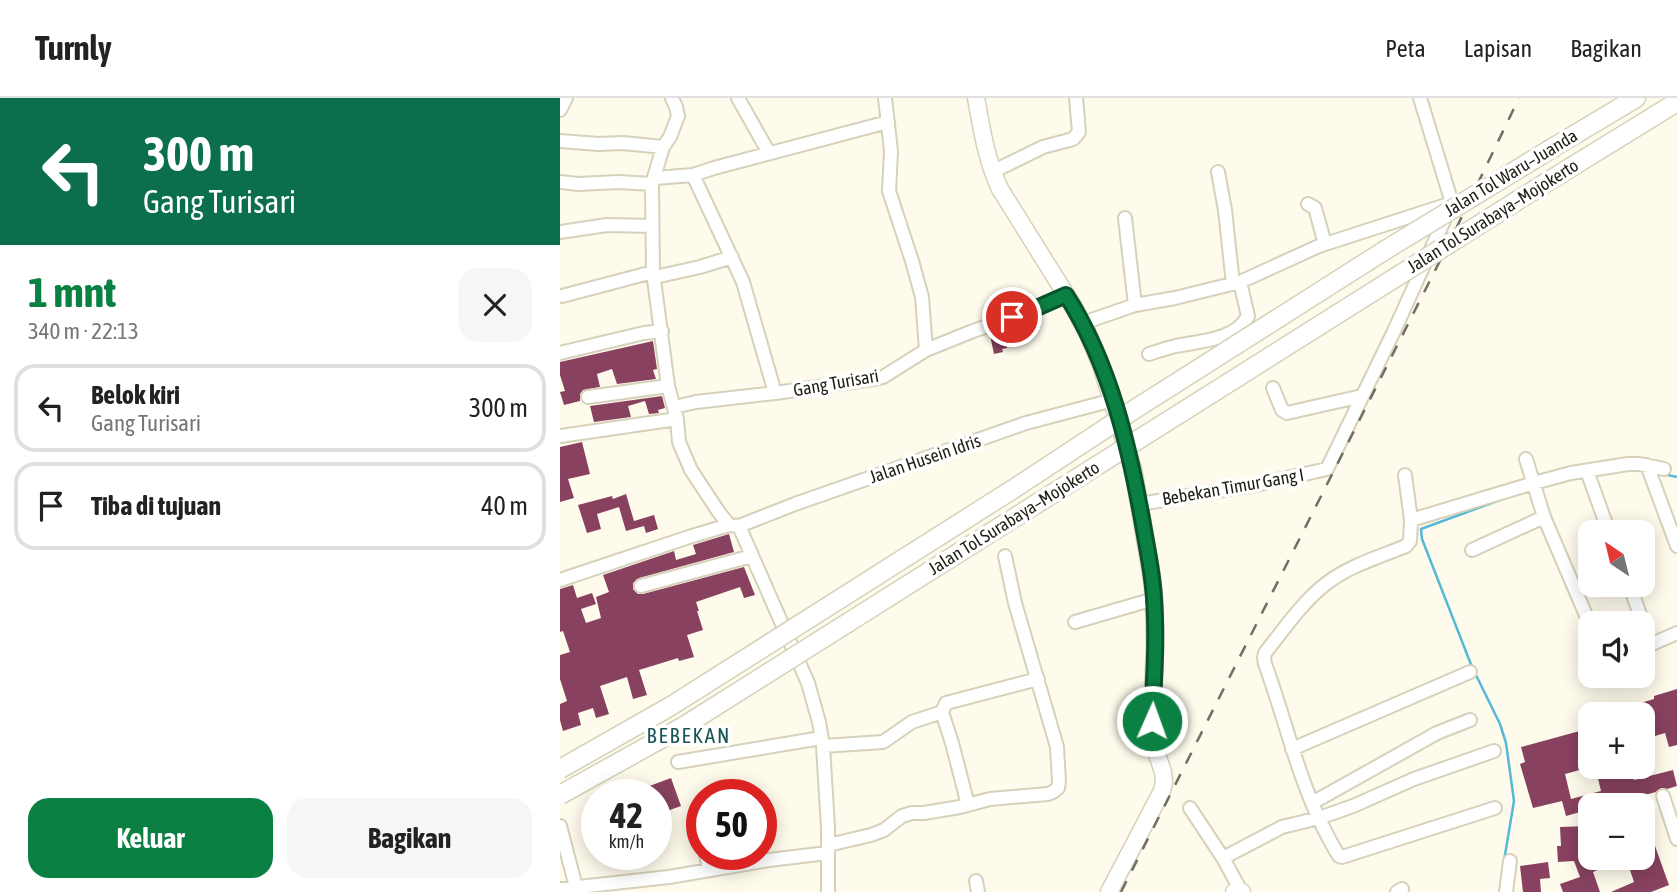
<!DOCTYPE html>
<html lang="id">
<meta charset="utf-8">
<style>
:root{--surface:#fff;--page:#f6f6f6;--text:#222;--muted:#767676;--line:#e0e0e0;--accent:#0b8043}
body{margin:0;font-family:"Asap Condensed",sans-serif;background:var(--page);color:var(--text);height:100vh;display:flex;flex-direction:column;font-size:26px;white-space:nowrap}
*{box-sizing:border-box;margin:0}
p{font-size:23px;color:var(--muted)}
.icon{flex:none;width:38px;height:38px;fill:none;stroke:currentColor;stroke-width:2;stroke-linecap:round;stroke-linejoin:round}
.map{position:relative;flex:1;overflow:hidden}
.side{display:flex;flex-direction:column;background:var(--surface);width:560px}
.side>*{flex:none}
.top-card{background:#0b6e4f;color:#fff;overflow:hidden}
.needle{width:46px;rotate:325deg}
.tools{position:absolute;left:1018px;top:422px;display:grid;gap:14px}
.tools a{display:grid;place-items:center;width:77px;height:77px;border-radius:14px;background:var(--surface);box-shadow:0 4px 18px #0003;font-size:35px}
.speed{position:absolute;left:21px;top:681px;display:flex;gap:14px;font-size:35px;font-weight:700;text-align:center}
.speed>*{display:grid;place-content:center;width:91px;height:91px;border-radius:50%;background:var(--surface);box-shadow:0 4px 18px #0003;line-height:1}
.speed small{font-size:18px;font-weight:400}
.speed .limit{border:10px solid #d22;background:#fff;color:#111}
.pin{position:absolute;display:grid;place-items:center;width:60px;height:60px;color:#fff;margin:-30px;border:4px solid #fff;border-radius:50%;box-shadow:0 2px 7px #0007}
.me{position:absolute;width:77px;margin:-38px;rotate:2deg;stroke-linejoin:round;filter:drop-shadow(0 0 5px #0008)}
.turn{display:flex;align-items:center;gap:24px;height:147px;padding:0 28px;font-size:32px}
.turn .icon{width:91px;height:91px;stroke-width:2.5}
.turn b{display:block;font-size:49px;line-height:60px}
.round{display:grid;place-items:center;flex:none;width:74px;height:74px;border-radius:21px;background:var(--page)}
.overview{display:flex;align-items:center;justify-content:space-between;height:119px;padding:0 28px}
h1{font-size:42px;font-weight:700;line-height:52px;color:var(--accent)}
.primary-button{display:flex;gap:14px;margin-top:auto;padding:14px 28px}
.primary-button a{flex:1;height:80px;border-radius:21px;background:var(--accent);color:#fff;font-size:28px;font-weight:700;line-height:80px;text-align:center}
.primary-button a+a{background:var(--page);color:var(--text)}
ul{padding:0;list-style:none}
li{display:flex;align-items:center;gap:21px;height:88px;margin:0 14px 10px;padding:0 14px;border:4px solid var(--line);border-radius:21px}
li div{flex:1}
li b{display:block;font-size:26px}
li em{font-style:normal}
header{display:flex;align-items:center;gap:42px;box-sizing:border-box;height:98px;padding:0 35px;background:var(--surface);border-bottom:2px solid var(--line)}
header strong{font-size:33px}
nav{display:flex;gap:38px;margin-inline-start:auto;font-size:24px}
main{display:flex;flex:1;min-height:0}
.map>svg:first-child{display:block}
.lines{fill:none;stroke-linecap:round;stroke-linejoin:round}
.stream{stroke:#56b7d7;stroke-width:2.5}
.building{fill:#88425f}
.minor-casing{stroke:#d6d1ba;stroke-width:16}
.major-casing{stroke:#d6d1ba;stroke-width:19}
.highway-casing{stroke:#d6d1ba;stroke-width:21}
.minor{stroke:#fff;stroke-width:12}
.major{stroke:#fff;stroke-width:16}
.highway{stroke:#fff;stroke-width:18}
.rail{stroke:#716e63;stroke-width:2.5;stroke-dasharray:12 12;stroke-linecap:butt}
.highway-bridge-casing{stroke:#d6d1ba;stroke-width:21;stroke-linecap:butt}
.highway-bridge{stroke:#fff;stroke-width:18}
.route-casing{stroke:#07532c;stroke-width:18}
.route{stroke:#0b8043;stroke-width:12}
.labels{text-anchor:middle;stroke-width:7;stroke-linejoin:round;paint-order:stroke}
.street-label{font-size:18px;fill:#211e16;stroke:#fff}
.quarter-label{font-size:21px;letter-spacing:2px;fill:#195558;stroke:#fff}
</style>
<header>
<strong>Turnly</strong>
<nav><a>Peta</a><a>Lapisan</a><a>Bagikan</a></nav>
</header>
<main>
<section class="side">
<div class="top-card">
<div class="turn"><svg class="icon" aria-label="left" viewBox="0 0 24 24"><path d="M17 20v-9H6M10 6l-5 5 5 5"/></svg><div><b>300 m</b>Gang Turisari</div></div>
</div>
<div class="overview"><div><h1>1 mnt</h1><p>340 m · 22:13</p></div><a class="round"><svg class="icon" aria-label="close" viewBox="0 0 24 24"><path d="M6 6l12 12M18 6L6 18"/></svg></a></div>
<ul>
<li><svg class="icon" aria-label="left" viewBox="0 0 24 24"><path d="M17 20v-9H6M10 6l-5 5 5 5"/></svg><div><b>Belok kiri</b><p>Gang Turisari</p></div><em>300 m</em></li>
<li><svg class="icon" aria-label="arrive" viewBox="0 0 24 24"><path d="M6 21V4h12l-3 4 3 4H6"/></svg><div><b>Tiba di tujuan</b></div><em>40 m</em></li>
</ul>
<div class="primary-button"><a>Keluar</a><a>Bagikan</a></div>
</section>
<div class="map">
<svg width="1117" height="794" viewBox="0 0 1117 794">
<rect width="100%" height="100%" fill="#fefbec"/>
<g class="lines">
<path class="stream" d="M1103 376 1117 379
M912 569 862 441 861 431 940 402
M915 575 940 626 946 645 954 703 944 763
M940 794 941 783"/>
</g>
<path class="building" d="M465 225 468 236 458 238 460 244 447 248V250L442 251 443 254 434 256 430 237Z
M93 243 97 271 93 272 96 281 57 286 52 271 37 276 40 289 23 292 20 296V303L4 307 0 294 5 293 0 277V264Z
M102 298 105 310 98 312 99 315 89 316 85 303 68 308 71 319 34 324 30 308Z
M22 344 30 376 8 381 14 400 0 404V349Z
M66 396 74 423 94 417 98 431 86 435 84 428 66 433 59 409 37 416 41 431 27 435 18 407 52 398 53 401Z
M169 436 174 454 79 480 73 485V491L78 496H83L184 469 195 497 184 500 180 489 136 504 139 513H137L143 532 127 537 134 559 119 563 118 560 79 572 87 597 73 601 67 579 40 588 49 616 36 620 33 610 18 615 21 627 3 633 0 622V606L7 603 0 581V557L10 554 3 533 0 534V491L13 487 17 500 32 495 36 506 21 511 26 525 41 520 36 499 49 494 43 477 114 453 116 462 136 456 133 447Z
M1117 591V647L1109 649 1105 635 1088 640 1083 626V616H1080L1077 606 1094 601V598Z
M1027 631V634L1031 633V669L1005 676 1011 701 1041 693 1035 668H1071L1074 682 1113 672 1117 688 1107 691 1101 690 1096 694 1046 707H1031V711L1006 718 1002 703 973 710 960 666 965 664 961 649Z
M111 680 121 708 96 717V696H68Z
M1031 728V760H1044L1047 768 1033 774 1040 794H1003L1000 786 1020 779 1014 763 998 764 997 748H1001L1000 729Z
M1090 734 1109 787 1091 794H1051L1074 784 1066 760H1083V737Z
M988 764 990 780 980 781 981 794H963L960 768Z"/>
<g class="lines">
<defs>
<path id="minor" d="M112 0 116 9 118 18 110 39 103 49 92 86 93 174 108 288 117 321 119 344 131 372 158 413 169 427 179 428 248 585 259 624 263 648 268 729V794
M178 0 209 55
M325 0 331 53 329 93 352 163 362 199 366 252
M0 12 6 0
M0 43 38 46 63 45 103 49
M432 74 483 49 513 41 519 34 516 0
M658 74 665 112 673 186
M133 77 183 184 215 295
M95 80 133 77 154 70 328 24
M0 84 18 86 58 84 92 86
M748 106 755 110 765 146
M565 120 575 207
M0 134 47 127 92 128
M95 179 140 169 172 159
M2 198 93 174
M523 225 575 207 615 200 680 184 759 148 892 105
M0 255 84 235 102 233
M589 256C598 253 607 250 616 248 640 243 676 242 688 218L680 184
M713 290 722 312 727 315 802 298
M28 299 108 288
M114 309 136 304 215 295 314 281 323 279 366 252 413 233 472 213 506 197
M0 338 117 321
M966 361 984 419 1031 529
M1087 367 1117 448
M1027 373 1049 434
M845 377 851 422 850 443 846 448C819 459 791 467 767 485 743 503 724 531 705 555L704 560 705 566C725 620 737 677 763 729 768 739 773 749 779 758L782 759 935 710
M580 406 700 386 767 371 834 233 892 105 860 0
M851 422 974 385 1011 375 1068 366H1079L1104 371
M179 428 235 406 466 325 553 302
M912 452 984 419
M0 482 132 438 169 427
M1069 486 1083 525
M81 488 192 458
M515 524 594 501
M1083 550 1117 535
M382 614 392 645 408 707
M263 648 323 644 352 624 382 614 386 605 478 581
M732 651 910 574
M118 664 261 640
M1103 698 1117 741
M752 705 877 635 910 622
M630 710 663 760 681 793
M138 713 142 733
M0 728 16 789
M268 747 311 737 324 732 342 718 352 715H364L400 709 430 701 488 696 493 694 498 690 499 684 497 649 455 505 445 458
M146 756 149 772
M663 760 722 729 759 720 793 708 854 681 934 653
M416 783 418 794
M0 791 109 779 209 762 267 755
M837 794 842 791
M946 794 950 763"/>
<path id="major" d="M416 0C422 32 426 61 440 91L513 208 528 236 541 267 573 371 592 480 594 501 595 548 592 623 597 656 603 674 604 684 602 693 549 794
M674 794H682"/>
<path id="highway" d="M994 49 1076 0
M979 89 1117 4"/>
</defs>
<use href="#minor" class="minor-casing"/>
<use href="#major" class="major-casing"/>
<use href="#highway" class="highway-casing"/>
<use href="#minor" class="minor"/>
<use href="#major" class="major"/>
<use href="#highway" class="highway"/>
<path class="rail" d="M561 794 893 137 959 0"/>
<defs>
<path id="highway-bridge" d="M0 671 111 608 458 388 572 313 827 151 994 49
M0 697 124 628 979 89"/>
</defs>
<use href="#highway-bridge" class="highway-bridge-casing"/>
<use href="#highway-bridge" class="highway-bridge"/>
</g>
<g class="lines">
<defs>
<path id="route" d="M452 219 472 212 506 197C551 267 570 352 584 432 588 455 593 478 594 501 597 541 594 582 592 623"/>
</defs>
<use href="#route" class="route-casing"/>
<use href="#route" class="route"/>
</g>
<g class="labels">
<g class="street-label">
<text transform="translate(951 75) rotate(-31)" y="6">Jalan Tol Waru–Juanda</text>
<text transform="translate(933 118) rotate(-32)" y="6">Jalan Tol Surabaya–Mojokerto</text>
<text transform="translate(276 285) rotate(-10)" y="6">Gang Turisari</text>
<text transform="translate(365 361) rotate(-19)" y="6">Jalan Husein Idris</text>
<text transform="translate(673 389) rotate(-10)" y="6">Bebekan Timur Gang I</text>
<text transform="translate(454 420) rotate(-32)" y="6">Jalan Tol Surabaya–Mojokerto</text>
</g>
<g class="quarter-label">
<text x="129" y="645">BEBEKAN</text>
</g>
</g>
</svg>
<div class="tools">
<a><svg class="needle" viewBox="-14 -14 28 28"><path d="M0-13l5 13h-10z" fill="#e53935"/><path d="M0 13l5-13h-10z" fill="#767676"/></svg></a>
<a><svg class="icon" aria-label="sound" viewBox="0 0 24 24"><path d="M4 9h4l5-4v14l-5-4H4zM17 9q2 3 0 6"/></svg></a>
<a>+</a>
<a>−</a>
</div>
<div class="speed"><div>42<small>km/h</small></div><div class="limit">50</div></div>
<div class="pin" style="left:452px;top:219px;background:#d93025"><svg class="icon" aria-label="arrive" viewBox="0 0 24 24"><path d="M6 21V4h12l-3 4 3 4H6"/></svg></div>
<svg class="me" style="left:592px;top:623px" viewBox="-20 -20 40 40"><circle r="17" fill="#0b8043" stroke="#fff" stroke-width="3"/><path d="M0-11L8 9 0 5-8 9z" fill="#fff"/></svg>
</div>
</main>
